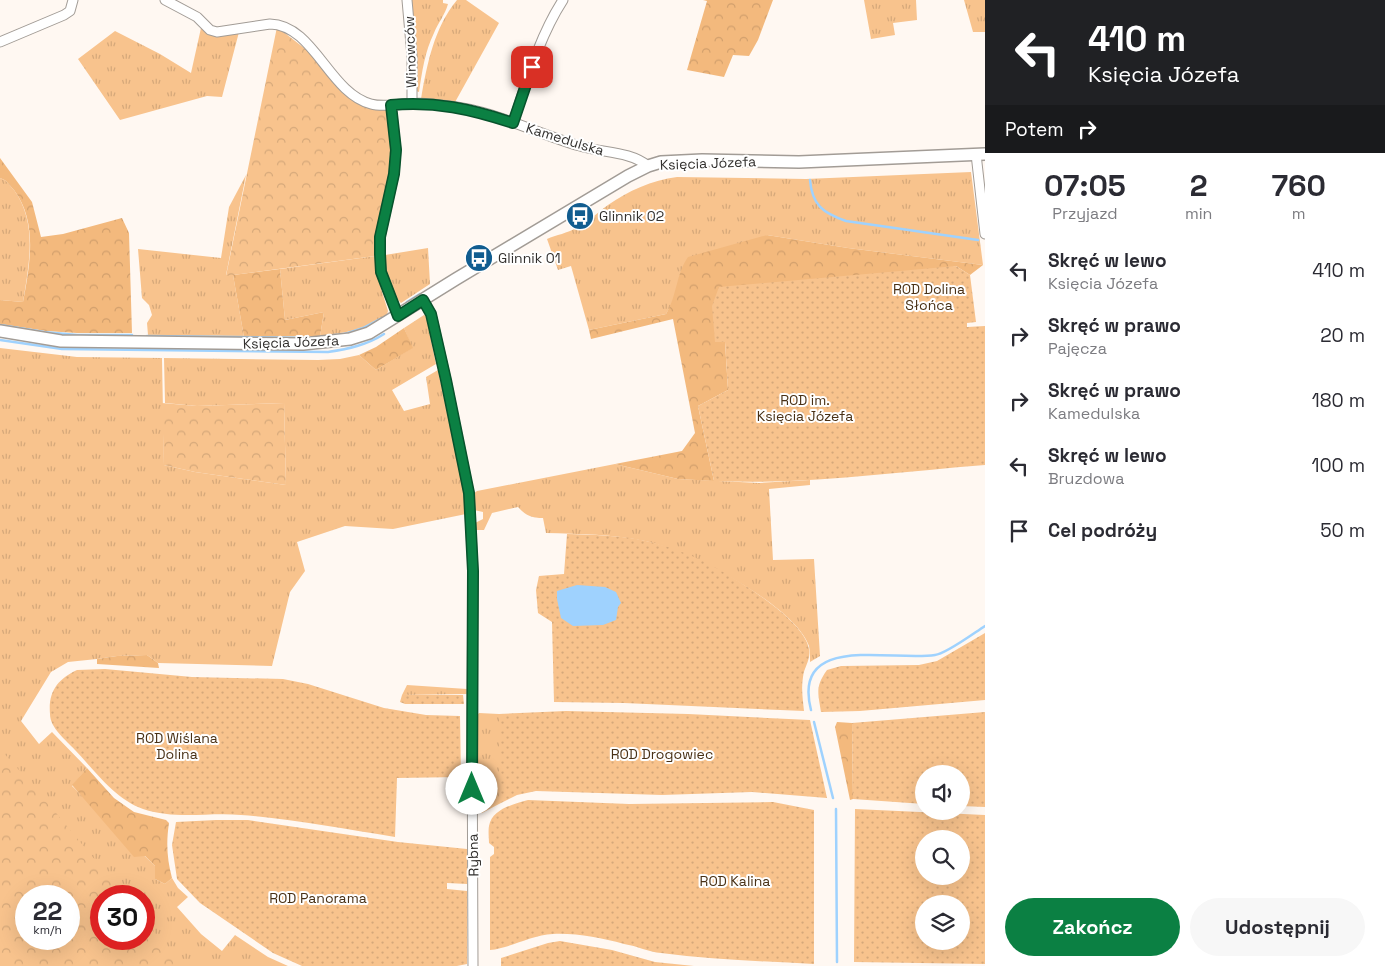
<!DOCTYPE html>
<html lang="pl">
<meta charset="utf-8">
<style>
:root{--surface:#fff;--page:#f7f7f7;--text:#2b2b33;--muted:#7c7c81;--accent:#0b8043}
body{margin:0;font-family:"Space Grotesk",sans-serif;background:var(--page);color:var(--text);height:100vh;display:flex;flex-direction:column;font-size:19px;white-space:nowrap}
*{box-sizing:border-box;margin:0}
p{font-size:16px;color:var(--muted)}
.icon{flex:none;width:28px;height:28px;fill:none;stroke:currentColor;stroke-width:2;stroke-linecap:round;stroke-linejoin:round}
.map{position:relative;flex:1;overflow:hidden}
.details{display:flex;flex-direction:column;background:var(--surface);width:400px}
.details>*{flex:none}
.top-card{background:#202124;color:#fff;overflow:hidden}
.controls{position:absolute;left:915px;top:765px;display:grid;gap:10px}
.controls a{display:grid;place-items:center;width:55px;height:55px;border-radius:50%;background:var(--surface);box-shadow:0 5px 20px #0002;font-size:25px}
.speed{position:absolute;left:15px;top:885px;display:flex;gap:10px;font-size:25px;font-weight:700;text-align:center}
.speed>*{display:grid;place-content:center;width:65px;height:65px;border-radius:50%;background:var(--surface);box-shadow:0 5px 20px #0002;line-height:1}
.speed small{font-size:12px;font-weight:400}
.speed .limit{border:8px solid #d22;background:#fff;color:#111}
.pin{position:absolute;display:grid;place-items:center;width:42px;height:42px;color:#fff;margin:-21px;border-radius:10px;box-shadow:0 2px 8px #0006}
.me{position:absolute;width:55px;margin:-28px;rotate:0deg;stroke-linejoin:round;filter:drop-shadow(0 0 4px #0008)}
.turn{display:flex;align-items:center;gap:18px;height:105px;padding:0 20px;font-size:22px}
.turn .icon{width:65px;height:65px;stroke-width:2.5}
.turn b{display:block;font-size:35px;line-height:42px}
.then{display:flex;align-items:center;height:48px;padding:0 20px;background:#0003;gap:10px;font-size:19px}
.eta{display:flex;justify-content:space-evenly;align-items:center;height:85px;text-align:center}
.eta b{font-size:30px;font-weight:800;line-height:35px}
.button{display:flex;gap:10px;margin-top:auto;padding:10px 20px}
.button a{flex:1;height:58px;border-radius:30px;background:var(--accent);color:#fff;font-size:20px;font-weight:800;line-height:58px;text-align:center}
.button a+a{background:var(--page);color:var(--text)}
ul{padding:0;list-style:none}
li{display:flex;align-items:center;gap:15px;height:65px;padding:0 20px}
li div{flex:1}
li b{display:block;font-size:19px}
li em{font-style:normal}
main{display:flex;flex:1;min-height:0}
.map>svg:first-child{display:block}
.grass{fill:url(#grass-tufts)}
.forest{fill:url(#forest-crowns)}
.park{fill:url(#park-crowns);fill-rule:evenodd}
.garden{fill:url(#garden-dots);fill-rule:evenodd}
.water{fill:#9fd2fe}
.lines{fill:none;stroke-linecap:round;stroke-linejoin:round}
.stream{stroke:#9fd2fe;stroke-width:2.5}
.street-casing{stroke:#a29c96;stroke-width:11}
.secondary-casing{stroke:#a29c96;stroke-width:14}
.street{stroke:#fff;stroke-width:9}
.secondary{stroke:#fff;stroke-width:11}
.route-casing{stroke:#07532c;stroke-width:12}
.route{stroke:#0b8043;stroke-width:9}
.labels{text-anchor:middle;stroke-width:4;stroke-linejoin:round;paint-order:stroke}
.street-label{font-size:14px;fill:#32302e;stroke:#fff}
.poi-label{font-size:14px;fill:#32302e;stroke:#fff;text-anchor:start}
.park-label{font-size:14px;fill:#493116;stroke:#fff}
</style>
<main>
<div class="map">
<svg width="985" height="966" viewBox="0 0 985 966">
<defs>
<pattern id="grass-tufts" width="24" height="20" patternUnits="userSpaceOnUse" patternTransform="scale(1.25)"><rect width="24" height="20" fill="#f8c38d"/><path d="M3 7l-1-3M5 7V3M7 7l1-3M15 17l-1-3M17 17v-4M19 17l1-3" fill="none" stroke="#d5a87a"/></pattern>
<pattern id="forest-crowns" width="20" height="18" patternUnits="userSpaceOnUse" patternTransform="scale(1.25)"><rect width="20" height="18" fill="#f3b97d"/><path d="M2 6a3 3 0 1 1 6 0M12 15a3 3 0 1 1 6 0" fill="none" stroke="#d19f6c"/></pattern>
<pattern id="park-crowns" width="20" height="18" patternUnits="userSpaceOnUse" patternTransform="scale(1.25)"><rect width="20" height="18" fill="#f8c38d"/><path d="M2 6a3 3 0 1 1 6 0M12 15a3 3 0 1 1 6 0" fill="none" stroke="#d5a87a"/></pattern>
<pattern id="garden-dots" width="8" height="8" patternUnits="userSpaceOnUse" patternTransform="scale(1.25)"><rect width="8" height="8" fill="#f8c38d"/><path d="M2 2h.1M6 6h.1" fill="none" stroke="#d5a87a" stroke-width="1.8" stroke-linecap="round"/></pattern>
</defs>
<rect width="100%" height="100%" fill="#fff8f2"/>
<path class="grass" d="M411 0H443V3L448 4C445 15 438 23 434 33 425 51 422 72 419 92L416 91Z
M457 0H466L499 23 454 104 421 99C427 64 434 28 457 0Z
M864 0H916L917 20 893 23 895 35 871 39Z
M964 0H985V32H973Z
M201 28 214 35 239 32 222 97 207 96 120 120 78 59 115 31 160 54 191 73Z
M971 172 983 265 848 248 767 235 670 307 666 314 589 330 571 266 558 270 547 239C556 235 568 233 576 228 588 222 597 213 608 205 628 191 652 180 677 177L806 179Z
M246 175 226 275H233L244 337 148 335 147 323 152 315 149 305 142 298 138 249 221 258 229 207Z
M0 178C7 180 9 185 14 190 38 223 29 265 23 302L0 300Z
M428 248 430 284 401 303 392 294 385 266V255Z
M375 256 379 282 388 311 386 318 359 330 320 336 324 312 285 320 280 269Z
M424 315 426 316 436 364 392 390 404 411 430 404 426 377 438 370 464 493 466 514 393 529 345 526 297 542 305 571 290 592 272 666 158 663 147 655 117 656 97 659 68 662 51 672 21 721 39 744 52 732 87 768 72 786 155 866V879L165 884 172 878 178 888 188 897 177 907 201 934 222 951 235 935 268 957 288 966H164L144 939V896H101L64 878 0 867V348L77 357 162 358 164 465 195 472 286 485 284 403 197 406 165 403 164 358 318 360 340 359 359 355 376 370 412 348 404 328Z
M615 464 678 479 759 483 810 480V485L769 489 773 560 814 559 820 656 810 662C810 657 810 651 809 646 794 604 687 550 645 541 613 534 579 534 546 533L543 518C532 518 526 516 518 507L492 513 484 530H476L475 523 483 519V512L474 510 473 494 477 491Z
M407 685 467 689V694L402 695Z
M479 713 499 714V804L482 813H478L475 806V718Z"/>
<path class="forest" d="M703 0H773L758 40 749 56 733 55 724 77 687 70 707 1Z
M0 158 32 202 41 237 63 234 122 218 129 233 132 333H77L46 331 0 324V300L23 302C30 265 38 222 14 190 9 185 7 180 0 178Z
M767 235 848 248 983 265 970 275 956 266 715 342H725L728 390 698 406 714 481 678 479 615 464 682 451 695 433 673 319 591 339 589 330 666 314C677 296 676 274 688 257Z
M280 269 285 320 324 312 320 336 244 337 233 275Z
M404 328 413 348 376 370 359 355 376 347Z
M147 655 158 663 159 668 97 664V659L117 656Z
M837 722 852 723 853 799 850 800 835 727Z
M87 768 114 798 134 812 166 820 169 823C166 843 167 859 172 878L165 884 155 879V866L145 856 134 857 72 785Z"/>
<path class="park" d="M277 27 308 51 343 89 365 106 386 110 393 142 391 171 375 256 226 276Z
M162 403 197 406 284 403 286 485 195 472 164 465Z
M0 749 37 790 125 896H101V939H144V920L163 943 191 966H0ZM69 896V939H26V896Z"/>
<path class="garden" d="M956 266 970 275 976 322 967 323V327L985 326V465C895 472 805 485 714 481L698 406 728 390 725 342H715L712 306 719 287Z
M567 534C592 535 621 535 646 541 665 545 686 553 703 561 730 575 804 618 809 649 811 660 804 667 803 677 801 689 803 700 804 711L624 703 554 702 552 622 538 613 536 590 539 576 564 574Z
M985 633V700L860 711 821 712C818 692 815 687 827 670L841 666 919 665 937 661Z
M77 670 105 669 192 677 283 679 308 684 384 708 426 715 460 716 461 777 397 778 395 837C344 829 293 819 241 815 208 812 176 820 143 809 115 799 95 771 75 750 66 740 50 728 50 714 48 691 58 679 77 670Z
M402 695H463L464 704H405L400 702Z
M566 711 688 714 810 720 827 798 752 792 662 795 536 791 517 795 499 804V714Z
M985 712V807L961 806V774H924V804L853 799 852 723Z
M528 800 629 804 773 802 814 810V964C764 961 712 960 661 953 649 952 637 946 624 944 601 938 577 933 553 934 531 935 511 948 490 950V857L494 854V847L489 843C489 838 488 832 489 826 492 809 514 804 528 800Z
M855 809 985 815V964L854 962ZM924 839H961V876H924ZM924 904H961V941H924Z
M216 820H248L398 842 467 849V884L447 883V889L467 891V964L457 966H302L273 953 200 903 177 879 172 845 176 822Z
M560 941 612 950 655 962 694 966H501V958L548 943Z"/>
<path class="water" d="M577 585 605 587 616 592 621 603 618 607 616 620 603 625 573 626 561 618 557 599V591Z"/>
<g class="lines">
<path class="stream" d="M810 180C812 205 823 213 846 221L978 240
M407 302 420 294
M0 325 44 332 77 335H132
M342 335 363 328 382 318
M147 336 312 338
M0 340 62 349 328 352C348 349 367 345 384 334
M811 710C791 632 893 662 935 655 946 654 974 633 985 626
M814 722 833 798
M836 809 837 962"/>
<defs>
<path id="street" d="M165 0 197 17 210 30 217 32 270 24C314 25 329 93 371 104 385 108 401 103 416 103 427 103 439 105 450 106 495 111 537 134 580 146 602 153 630 151 648 166
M407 0 412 56V103
M0 42 64 15 70 11 73 0
M391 105 396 150 394 174 380 237V254L381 272 398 316
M513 123C527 81 539 37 563 0
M976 154 985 234
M423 300 431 314 446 380 469 493 473 571 472 710 473 966"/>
<path id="secondary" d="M0 331 61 341 303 344 350 339 369 333 390 320 456 279 628 176 648 166 661 162 702 160 799 162 985 154"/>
</defs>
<use href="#street" class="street-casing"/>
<use href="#secondary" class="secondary-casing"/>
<use href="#street" class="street"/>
<use href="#secondary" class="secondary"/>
</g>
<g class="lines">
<defs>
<path id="route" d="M472 789 473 571 469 493 446 380 431 314 423 300 398 316 381 272 380 254V237L394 174 396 150 391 105C435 101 471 109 513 123L532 67"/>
</defs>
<use href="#route" class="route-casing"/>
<use href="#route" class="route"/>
</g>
<defs>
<symbol id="bus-disc" viewBox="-11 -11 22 22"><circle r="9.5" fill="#115d90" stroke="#fff"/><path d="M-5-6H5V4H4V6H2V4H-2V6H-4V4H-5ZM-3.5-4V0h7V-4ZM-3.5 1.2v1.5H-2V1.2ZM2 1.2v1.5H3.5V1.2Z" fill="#fff"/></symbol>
</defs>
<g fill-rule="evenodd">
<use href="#bus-disc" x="564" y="200" width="32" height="32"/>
<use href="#bus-disc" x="463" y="242" width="32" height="32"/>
</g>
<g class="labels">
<g class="street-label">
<text transform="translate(410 52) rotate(-92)" y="5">Winowców</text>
<text transform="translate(565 139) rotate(17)" y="5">Kamedulska</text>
<text transform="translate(708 163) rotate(-2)" y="5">Księcia Józefa</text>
<text transform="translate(291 342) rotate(-2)" y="5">Księcia Józefa</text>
<text transform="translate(473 855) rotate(-91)" y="5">Rybna</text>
</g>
<g class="poi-label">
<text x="599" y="221">Glinnik 02</text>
<text x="498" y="263">Glinnik 01</text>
</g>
<g class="park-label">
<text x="929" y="294">ROD Dolina<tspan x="929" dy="16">Słońca</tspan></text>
<text x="805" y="405">ROD im.<tspan x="805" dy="16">Księcia Józefa</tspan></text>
<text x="177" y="743">ROD Wiślana<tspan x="177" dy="16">Dolina</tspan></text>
<text x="662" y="759">ROD Drogowiec</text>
<text x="735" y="886">ROD Kalina</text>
<text x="318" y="903">ROD Panorama</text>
</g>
</g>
</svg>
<div class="controls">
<a><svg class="icon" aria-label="sound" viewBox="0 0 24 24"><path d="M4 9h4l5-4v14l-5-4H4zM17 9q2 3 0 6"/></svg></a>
<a><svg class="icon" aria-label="search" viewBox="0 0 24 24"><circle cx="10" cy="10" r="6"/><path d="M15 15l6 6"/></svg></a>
<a><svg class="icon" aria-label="layers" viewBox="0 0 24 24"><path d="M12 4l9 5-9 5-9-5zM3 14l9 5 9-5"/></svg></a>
</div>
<div class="speed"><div>22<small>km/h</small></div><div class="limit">30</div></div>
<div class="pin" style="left:532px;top:67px;background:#d93025"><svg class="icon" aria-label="arrive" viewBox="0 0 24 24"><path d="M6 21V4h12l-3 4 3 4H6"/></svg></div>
<svg class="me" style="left:472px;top:789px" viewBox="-20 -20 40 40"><circle r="19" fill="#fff"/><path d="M0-13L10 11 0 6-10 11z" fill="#0b8043"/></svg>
</div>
<section class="details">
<div class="top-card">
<div class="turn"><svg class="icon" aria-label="left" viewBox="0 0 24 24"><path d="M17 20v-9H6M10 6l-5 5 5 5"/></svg><div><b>410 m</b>Księcia Józefa</div></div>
<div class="then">Potem<svg class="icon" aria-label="right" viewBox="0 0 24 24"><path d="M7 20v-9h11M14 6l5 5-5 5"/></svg></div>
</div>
<div class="eta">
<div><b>07:05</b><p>Przyjazd</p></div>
<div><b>2</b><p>min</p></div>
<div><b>760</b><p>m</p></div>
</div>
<ul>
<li><svg class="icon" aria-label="left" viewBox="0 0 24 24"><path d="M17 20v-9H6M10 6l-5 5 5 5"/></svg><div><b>Skręć w lewo</b><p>Księcia Józefa</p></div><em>410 m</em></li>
<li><svg class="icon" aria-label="right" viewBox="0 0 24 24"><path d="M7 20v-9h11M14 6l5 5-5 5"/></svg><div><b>Skręć w prawo</b><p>Pajęcza</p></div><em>20 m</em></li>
<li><svg class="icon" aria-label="right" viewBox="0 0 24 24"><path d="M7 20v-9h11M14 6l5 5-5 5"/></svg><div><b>Skręć w prawo</b><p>Kamedulska</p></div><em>180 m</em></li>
<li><svg class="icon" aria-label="left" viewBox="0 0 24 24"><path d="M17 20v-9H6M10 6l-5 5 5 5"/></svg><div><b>Skręć w lewo</b><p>Bruzdowa</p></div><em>100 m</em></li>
<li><svg class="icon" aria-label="arrive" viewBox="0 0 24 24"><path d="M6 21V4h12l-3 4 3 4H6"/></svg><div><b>Cel podróży</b></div><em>50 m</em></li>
</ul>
<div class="button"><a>Zakończ</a><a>Udostępnij</a></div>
</section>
</main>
